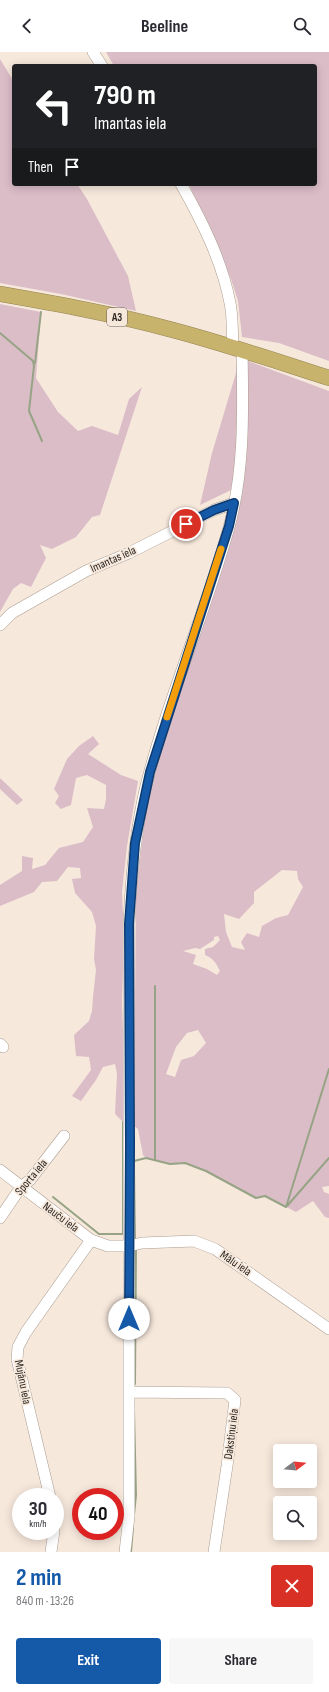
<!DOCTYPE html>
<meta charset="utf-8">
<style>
:root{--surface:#fff;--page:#f7f7f7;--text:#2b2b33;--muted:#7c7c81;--accent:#1559a9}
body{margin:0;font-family:"Sofia Sans Condensed",sans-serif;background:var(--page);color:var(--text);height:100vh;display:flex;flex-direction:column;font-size:15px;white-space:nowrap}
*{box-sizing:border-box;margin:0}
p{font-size:13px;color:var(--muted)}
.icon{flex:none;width:22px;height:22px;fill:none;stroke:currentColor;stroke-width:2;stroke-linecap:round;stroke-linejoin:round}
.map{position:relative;height:1500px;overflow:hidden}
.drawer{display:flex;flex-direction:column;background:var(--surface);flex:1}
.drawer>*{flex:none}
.banner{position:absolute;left:12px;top:12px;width:305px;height:122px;border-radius:4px;box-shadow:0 2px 10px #0003;background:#202124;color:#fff;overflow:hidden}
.needle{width:26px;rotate:74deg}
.controls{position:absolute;left:273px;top:1392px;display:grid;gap:8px}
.controls a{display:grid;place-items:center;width:44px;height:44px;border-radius:4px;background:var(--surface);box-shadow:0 2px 10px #0003;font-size:20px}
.speed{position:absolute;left:12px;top:1436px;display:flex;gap:8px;font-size:20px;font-weight:700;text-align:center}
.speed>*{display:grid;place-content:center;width:52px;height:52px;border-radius:50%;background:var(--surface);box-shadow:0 2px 10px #0003;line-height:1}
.speed small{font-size:10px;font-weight:400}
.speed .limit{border:6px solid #d22;background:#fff;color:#111}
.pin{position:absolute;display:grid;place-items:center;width:34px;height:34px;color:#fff;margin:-17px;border:2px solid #fff;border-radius:50%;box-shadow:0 1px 4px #0007}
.me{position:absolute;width:44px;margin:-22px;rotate:0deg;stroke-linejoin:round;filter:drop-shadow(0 0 3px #0008)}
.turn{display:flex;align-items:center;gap:14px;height:84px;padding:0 16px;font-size:18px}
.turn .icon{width:52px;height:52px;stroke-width:2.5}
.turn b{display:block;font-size:28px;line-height:34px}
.then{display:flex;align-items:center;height:38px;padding:0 16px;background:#0003;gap:8px;font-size:15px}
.round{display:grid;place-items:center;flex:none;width:42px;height:42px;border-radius:4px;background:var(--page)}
.overview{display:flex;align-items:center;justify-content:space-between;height:68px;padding:0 16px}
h1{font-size:24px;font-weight:700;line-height:30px;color:var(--accent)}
.action{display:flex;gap:8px;margin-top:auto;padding:8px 16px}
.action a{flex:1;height:46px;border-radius:4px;background:var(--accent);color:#fff;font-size:16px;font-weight:700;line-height:46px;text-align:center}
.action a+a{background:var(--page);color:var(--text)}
header{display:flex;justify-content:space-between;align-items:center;height:52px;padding:0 16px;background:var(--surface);font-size:18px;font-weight:700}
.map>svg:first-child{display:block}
.green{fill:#dbbdc8;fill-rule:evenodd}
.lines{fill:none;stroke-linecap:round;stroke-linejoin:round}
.stream{stroke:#96a384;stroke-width:2}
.minor-casing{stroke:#ab9d92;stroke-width:12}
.highway-casing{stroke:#928353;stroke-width:16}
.minor{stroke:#fff;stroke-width:11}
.highway{stroke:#c8b36c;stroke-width:15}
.route-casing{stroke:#0e3a6e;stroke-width:10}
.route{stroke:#1559a9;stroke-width:7}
.slow{stroke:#f59e0b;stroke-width:7}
.labels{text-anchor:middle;stroke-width:3.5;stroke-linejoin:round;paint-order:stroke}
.shield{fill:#f7e8dc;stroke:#6a625b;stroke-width:1}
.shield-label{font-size:11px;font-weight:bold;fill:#2e2924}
.street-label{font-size:12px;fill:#2e2924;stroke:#f7e8dc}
</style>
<header><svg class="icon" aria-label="back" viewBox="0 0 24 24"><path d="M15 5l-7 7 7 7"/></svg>Beeline<svg class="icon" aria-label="search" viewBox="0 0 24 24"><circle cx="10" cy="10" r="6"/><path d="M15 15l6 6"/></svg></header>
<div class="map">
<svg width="329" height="1500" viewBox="0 0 329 1500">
<rect width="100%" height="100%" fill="#f7e8dc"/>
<path class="green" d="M106 0H329V309L279 291 242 285 238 249 231 227 189 132H315V14H114Z
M0 7 14 30V132H77L87 147 128 224 136 259 61 242 0 231Z
M0 252 41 260 36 326 58 360 78 379 92 374 118 383 129 347 142 335 100 463 92 465 76 485 52 497 40 493 46 506 31 535 21 531 13 537 0 560Z
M248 309 329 339V1134L322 1135 324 1140 329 1142V1166L325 1165 313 1149 296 1160 265 1144 256 1146 206 1119 185 1111 170 1112 146 1106 143 1103 138 1077 134 1074 136 842 149 733 238 451ZM282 818 297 819 298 827 303 835 288 863 276 866 262 874 259 885 247 881 241 890 245 898 232 895 226 880 224 862 239 867 254 851V840ZM218 884 220 888 213 895 205 897V903C214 907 216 911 220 919L217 923 207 917 193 912 196 903 183 899 195 896 200 897 214 888V885ZM198 978 206 991 194 1004 181 1008 175 1025 166 1022 176 995 187 981Z
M238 310 236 411 231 438 200 453 212 401 236 321V312Z
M93 684 99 692 88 702 121 723 138 729 127 794 122 840 124 887 122 952 124 1004 123 1070 115 1062 117 1022 115 1012 103 1015 96 1028 81 1049 72 1044 91 1018 89 1005 76 1004 74 983 89 969 92 959 93 945 96 918 94 907 96 874 92 860 75 841 72 827 81 826 80 816 68 815 57 829 42 830 34 840 0 854V833L22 819V804L33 806 32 817 45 813 59 796 83 790 93 775 87 756 104 757 106 747V733L87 723 76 726 71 753 61 757 55 751 59 744 54 737 67 707 79 694Z
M0 726 23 748 17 753 0 737Z"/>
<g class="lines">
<path class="stream" d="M0 281 33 309 34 314 29 359 42 389
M35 311 41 260
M155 1108V934
M134 1111V1109L146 1106 170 1112 185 1111 206 1119 256 1146 265 1144 286 1155
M134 1118 135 1187
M53 1145 99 1182H123V1070
M287 1154 329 1106
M286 1155 329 1017
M135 1332 136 1197
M134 1463 136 1443 134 1359
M131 1500 133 1475"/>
<defs>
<path id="minor" d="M93 0 102 14
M181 132C202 169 222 209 230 251 233 265 232 280 233 294
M0 573 12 561 86 519 129 501 214 458 234 451
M0 992 3 995
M0 1118 91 1188 108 1194H129L142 1191 194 1189 215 1197 329 1277
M0 1166 21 1135 30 1128 64 1084
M129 1340 227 1341 235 1348 227 1414 214 1500
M50 1445 17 1307 18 1295 26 1280 91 1188
M51 1500 54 1479
M125 1500 129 1464V872C131 826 135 780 146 734 168 646 205 562 229 475 245 417 243 357 242 297"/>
<path id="highway" d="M0 242C57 252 114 262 169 277 223 291 276 309 329 326"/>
</defs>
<use href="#minor" class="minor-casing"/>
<use href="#highway" class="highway-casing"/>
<use href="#minor" class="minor"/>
<use href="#highway" class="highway"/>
</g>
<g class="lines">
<defs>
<path id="route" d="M129 1267 130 1092 129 872 135 791 150 720 229 474 234 451 214 458 186 472"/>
</defs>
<use href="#route" class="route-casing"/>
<use href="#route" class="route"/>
<path class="slow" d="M167 665 221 497"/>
</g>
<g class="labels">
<rect class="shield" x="107" y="256" width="20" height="18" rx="3"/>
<g class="shield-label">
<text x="117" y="269">A3</text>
</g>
<g class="street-label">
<text transform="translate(113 507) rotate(-24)" y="4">Imantas iela</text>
<text transform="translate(31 1125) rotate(-50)" y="4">Sporta iela</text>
<text transform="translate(61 1165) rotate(37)" y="4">Nauču iela</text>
<text transform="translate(236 1211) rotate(34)" y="4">Mālu iela</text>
<text transform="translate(23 1330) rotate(79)" y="4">Mujānu iela</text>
<text transform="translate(231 1382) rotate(-83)" y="4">Dakstiņu iela</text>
</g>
</g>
</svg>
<div class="controls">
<a><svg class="needle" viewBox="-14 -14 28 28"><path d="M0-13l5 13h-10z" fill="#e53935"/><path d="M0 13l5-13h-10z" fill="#7c7c81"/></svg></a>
<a><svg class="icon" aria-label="search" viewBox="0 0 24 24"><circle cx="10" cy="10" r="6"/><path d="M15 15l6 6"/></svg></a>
</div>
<div class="speed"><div>30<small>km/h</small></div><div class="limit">40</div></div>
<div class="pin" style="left:186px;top:472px;background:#d93025"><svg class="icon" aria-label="arrive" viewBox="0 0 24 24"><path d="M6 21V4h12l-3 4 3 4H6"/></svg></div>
<svg class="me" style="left:129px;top:1267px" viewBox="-20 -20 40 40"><circle r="19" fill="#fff"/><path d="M0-13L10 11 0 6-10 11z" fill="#1559a9"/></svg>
<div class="banner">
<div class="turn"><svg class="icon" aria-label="left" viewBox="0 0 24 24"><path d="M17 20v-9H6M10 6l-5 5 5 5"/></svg><div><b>790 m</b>Imantas iela</div></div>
<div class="then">Then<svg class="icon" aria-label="arrive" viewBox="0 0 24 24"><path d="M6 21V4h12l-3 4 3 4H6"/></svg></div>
</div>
</div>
<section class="drawer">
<div class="overview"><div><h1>2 min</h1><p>840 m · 13:26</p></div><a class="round" style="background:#d93025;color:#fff"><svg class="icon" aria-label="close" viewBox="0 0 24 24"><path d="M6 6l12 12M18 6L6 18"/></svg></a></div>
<div class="action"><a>Exit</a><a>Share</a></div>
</section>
